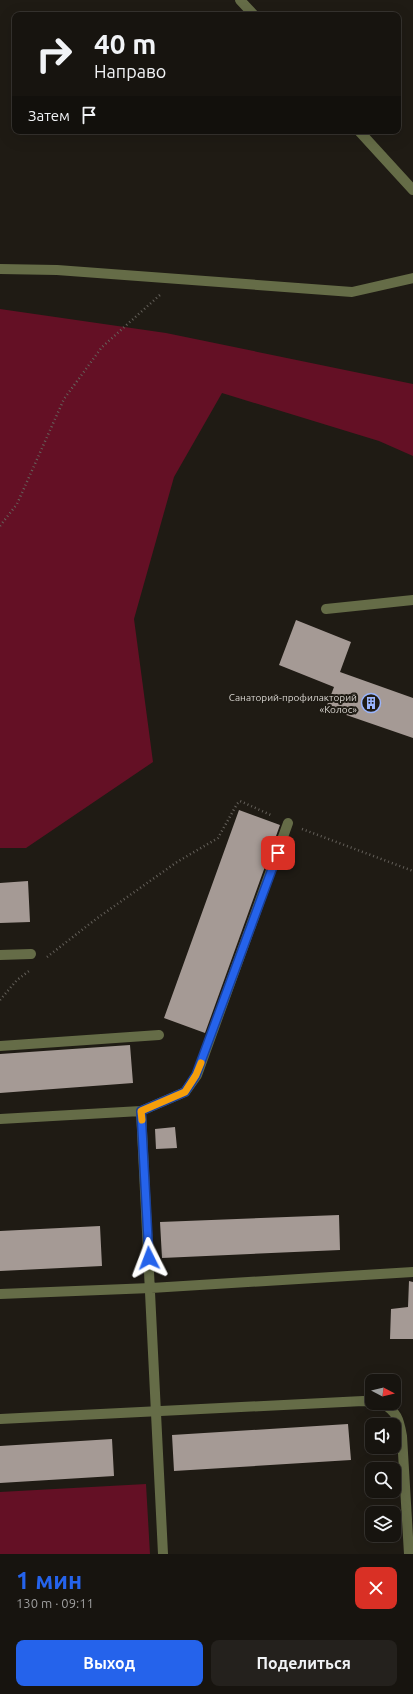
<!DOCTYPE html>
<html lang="ru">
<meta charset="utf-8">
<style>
:root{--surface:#17140f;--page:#24211d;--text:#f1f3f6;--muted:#9e9e9e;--line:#36332f;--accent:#2563eb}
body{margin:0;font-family:Ubuntu,sans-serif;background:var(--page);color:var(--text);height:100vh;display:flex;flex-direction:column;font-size:15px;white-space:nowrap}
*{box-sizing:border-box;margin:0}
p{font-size:13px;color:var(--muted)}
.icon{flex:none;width:22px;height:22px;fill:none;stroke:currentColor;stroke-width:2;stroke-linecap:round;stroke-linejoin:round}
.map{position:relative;height:1554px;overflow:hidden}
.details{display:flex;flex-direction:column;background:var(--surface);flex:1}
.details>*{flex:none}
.guide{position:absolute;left:12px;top:12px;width:389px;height:122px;border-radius:8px;box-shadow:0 4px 16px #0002,0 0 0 1px var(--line);background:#17140f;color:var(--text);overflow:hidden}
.needle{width:26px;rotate:97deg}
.tools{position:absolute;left:365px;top:1374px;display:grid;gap:8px}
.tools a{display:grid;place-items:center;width:36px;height:36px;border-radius:8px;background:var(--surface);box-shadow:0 4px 16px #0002,0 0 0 1px var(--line);font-size:20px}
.pin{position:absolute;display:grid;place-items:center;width:34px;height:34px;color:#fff;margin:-17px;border-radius:8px;box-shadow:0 2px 6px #0006}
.me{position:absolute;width:44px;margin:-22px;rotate:357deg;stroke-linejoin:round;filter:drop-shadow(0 0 3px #0008)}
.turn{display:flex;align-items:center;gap:14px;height:84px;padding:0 16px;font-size:18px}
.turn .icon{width:52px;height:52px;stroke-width:2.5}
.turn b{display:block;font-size:28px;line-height:34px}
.then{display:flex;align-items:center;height:38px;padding:0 16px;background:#0003;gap:8px;font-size:15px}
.round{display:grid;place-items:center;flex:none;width:42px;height:42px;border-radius:8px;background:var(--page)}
.head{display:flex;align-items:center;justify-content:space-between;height:68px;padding:0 16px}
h1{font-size:24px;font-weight:600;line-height:30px;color:var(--accent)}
.primary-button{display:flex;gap:8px;margin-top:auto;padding:8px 16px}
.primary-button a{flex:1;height:46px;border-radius:8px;background:var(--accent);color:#fff;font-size:16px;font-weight:600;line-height:46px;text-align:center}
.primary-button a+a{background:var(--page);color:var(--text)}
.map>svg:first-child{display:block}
.green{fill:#641025}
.building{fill:#a59a95}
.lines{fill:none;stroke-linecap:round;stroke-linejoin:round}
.path{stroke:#65615b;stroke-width:2.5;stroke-dasharray:1 3;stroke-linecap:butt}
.minor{stroke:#656c47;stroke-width:10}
.route-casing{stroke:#184099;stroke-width:10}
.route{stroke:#2563eb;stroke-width:7}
.slow{stroke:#f59e0b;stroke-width:7}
.labels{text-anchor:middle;stroke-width:4;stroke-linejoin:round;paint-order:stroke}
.poi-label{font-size:10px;fill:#d8d5d0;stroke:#1f1b14;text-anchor:end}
</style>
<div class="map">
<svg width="413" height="1554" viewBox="0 0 413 1554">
<rect width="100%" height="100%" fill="#1f1b14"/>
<path class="green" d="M0 309 166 333 413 384V456L379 441 222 393 174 477 134 619 153 762 26 848H0Z
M146 1484 150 1554H0V1492Z"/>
<path class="building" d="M296 620 351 642 340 672 413 698V738L326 708 334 687 279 665Z
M239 810 280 825 205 1033 164 1018Z
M28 881 30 922 0 923V883Z
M130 1045 133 1083 0 1093V1054Z
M175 1127 177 1148 156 1149 155 1129Z
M339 1215 340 1250 162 1258 160 1222Z
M100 1226 102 1266 0 1271V1231Z
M409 1281 413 1282V1339H390L391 1309 408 1307Z
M348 1424 351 1460 174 1471 172 1435Z
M112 1439 114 1476 0 1483V1446Z"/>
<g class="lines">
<path class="path" d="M0 526 17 504 64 399 102 347 161 294
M302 829 413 871
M47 957 96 919 177 862 218 838 237 804 240 801 273 816
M0 1000 17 980 29 971"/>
<path class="minor" d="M240 0 254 15
M359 131 413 190
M0 269 57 270 352 292 413 278
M326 609 413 600
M0 955 31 954
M0 1046 159 1035
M0 1119 141 1111
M0 1294 151 1288 413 1272
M382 1403C397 1412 399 1419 402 1436L409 1554
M0 1419 363 1401 372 1402
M163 1554 141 1111 185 1092 197 1075 288 823"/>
</g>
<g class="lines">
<defs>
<path id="route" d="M149 1258 141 1111 185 1092 196 1075 278 853"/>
</defs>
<use href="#route" class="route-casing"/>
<use href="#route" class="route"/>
<path class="slow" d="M142 1120 141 1111 185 1092 196 1075 201 1063"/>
</g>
<defs>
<symbol id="building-ring" viewBox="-11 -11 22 22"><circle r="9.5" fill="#1f1b14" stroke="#9ab5fd" stroke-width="1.5"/><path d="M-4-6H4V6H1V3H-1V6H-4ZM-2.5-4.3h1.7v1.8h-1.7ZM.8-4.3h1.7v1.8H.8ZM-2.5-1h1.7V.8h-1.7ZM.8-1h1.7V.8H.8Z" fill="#9ab5fd"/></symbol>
</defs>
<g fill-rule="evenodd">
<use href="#building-ring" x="360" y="692" width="22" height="22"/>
</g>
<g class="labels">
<g class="poi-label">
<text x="357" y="701">Санаторий-профилакторий<tspan x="357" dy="12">«Колос»</tspan></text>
</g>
</g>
</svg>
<div class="tools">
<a><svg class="needle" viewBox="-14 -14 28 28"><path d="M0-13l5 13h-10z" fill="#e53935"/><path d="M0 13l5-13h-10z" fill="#9e9e9e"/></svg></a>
<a><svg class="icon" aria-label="sound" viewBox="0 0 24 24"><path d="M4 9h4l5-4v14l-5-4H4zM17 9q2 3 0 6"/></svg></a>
<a><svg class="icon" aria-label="search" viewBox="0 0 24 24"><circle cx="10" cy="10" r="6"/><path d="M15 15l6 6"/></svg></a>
<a><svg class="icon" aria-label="layers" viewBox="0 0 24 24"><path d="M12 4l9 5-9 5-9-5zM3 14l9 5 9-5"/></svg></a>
</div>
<div class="pin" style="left:278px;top:853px;background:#d93025"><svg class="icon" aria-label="arrive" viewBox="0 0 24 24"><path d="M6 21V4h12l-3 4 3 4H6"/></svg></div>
<svg class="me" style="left:149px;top:1258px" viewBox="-20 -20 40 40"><path d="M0-17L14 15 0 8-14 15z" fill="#2563eb" stroke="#fff" stroke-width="4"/></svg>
<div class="guide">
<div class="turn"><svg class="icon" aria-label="right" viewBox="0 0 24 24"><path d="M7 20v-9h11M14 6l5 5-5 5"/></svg><div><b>40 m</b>Направо</div></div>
<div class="then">Затем<svg class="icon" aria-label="arrive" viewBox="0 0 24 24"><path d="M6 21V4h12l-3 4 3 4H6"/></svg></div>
</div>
</div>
<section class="details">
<div class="head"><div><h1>1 мин</h1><p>130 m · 09:11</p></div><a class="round" style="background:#d93025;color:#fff"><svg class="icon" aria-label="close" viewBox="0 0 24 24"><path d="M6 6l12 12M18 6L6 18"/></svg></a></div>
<div class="primary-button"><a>Выход</a><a>Поделиться</a></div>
</section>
